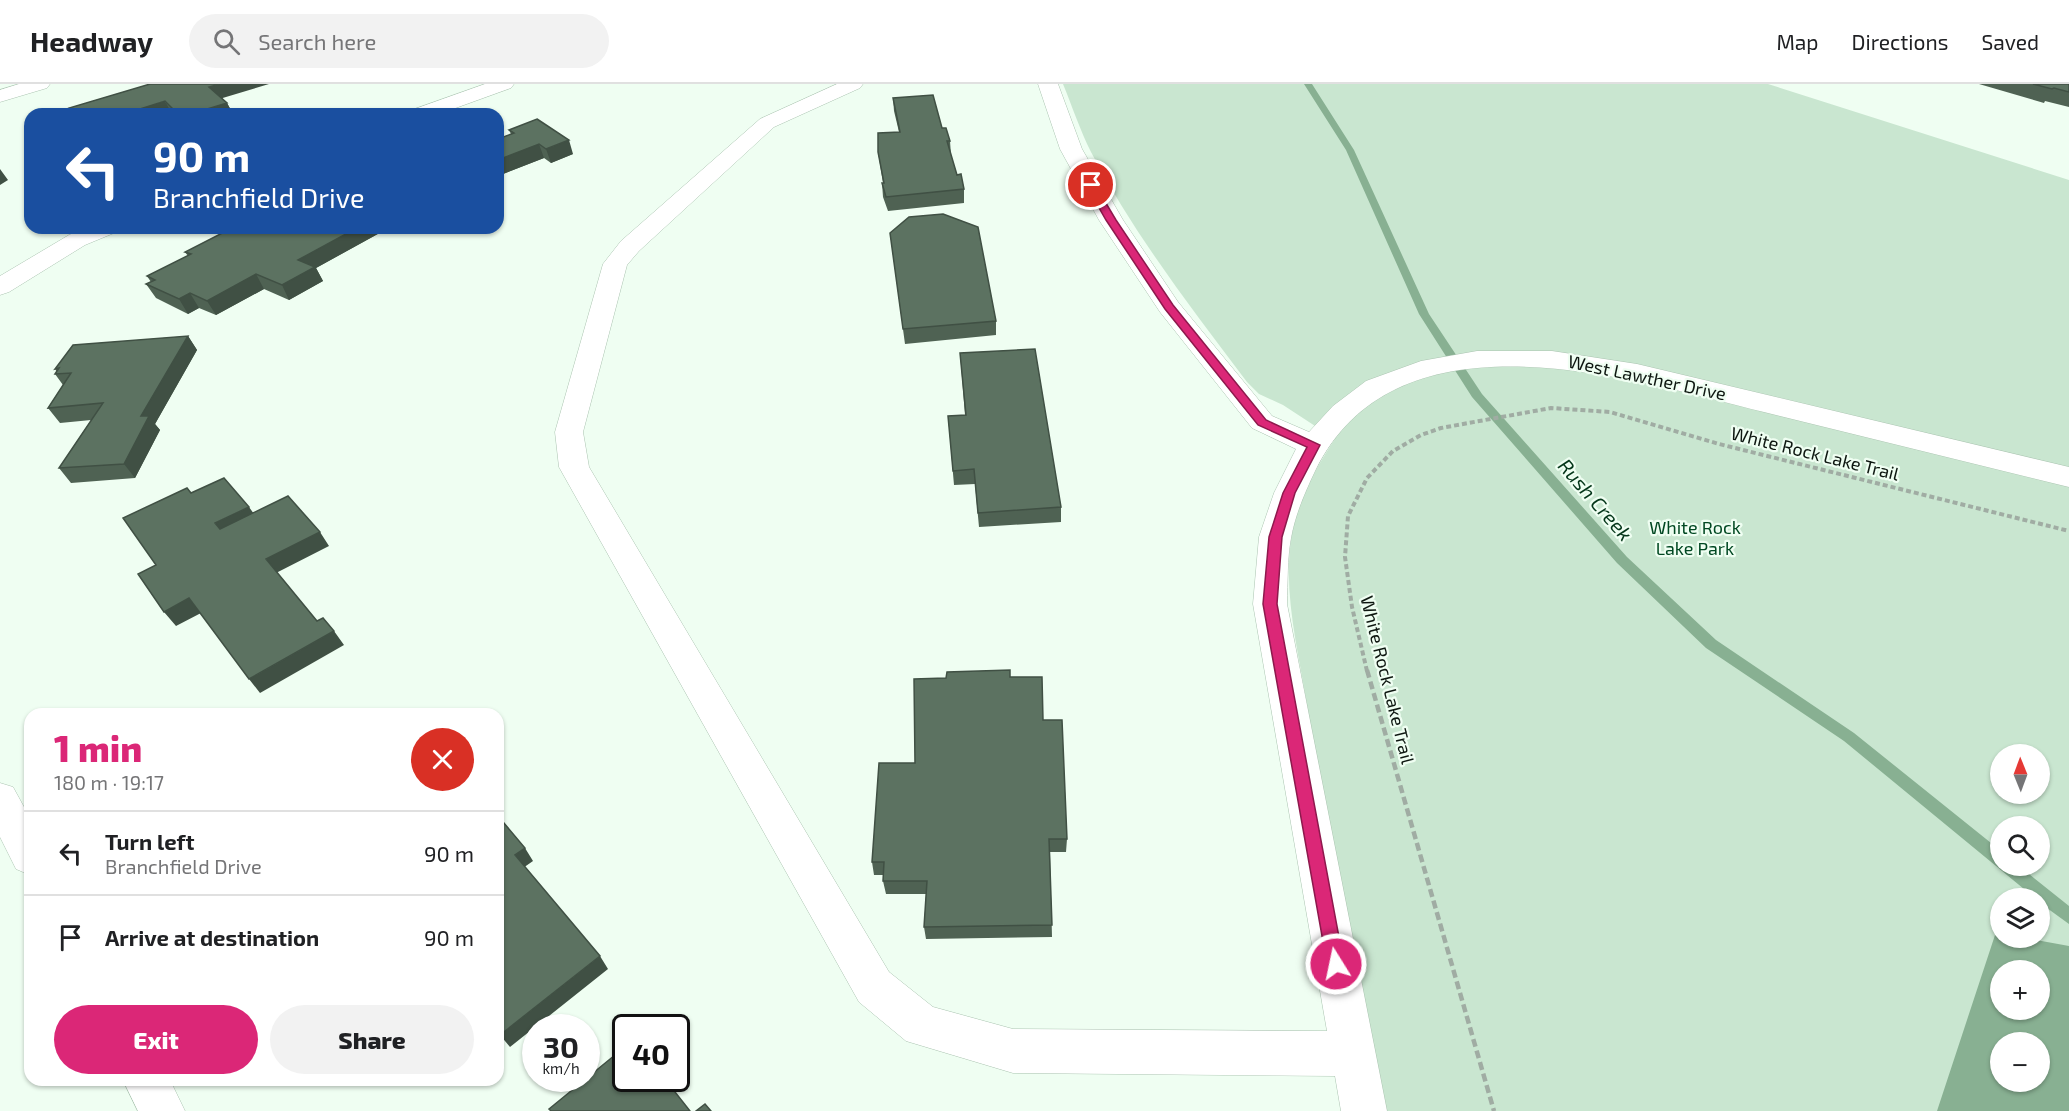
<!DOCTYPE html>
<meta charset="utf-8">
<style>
:root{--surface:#fff;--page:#f2f2f2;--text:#202124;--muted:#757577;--line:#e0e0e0;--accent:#db2777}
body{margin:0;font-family:"Exo 2",sans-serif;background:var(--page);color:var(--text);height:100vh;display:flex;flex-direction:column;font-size:22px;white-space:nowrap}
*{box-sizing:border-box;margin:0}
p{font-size:20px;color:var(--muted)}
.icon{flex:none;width:33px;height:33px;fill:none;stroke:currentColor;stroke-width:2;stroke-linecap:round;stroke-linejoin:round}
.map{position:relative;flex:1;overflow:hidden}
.details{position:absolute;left:24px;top:624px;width:480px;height:378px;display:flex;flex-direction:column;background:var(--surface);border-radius:18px;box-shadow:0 2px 4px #0004}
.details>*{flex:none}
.hud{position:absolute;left:24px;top:24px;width:480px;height:126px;border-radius:18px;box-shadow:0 2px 4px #0004;background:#1a4fa0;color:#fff;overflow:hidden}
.needle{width:39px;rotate:359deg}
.buttons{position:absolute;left:1990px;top:660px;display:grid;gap:12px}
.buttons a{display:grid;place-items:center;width:60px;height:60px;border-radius:50%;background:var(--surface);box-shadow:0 2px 4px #0004;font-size:30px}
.speed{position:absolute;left:522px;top:930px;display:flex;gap:12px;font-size:30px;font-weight:700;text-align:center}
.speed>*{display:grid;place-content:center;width:78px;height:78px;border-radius:50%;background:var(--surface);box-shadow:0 2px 4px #0004;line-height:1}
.speed small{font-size:15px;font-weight:400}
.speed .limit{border:3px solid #111;border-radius:9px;background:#fff;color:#111}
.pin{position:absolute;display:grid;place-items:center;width:51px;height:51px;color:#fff;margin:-26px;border:3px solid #fff;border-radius:50%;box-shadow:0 2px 6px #0007}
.me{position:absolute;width:66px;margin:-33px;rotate:350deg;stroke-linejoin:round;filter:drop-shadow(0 0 4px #0008)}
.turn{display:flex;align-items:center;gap:21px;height:126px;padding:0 30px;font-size:27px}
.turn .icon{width:78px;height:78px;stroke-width:2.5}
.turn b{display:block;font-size:42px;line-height:51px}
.round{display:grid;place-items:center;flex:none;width:63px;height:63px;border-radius:32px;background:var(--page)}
.overview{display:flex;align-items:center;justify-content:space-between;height:102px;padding:0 30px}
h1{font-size:36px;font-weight:800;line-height:45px;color:var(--accent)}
.cta{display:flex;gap:12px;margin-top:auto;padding:12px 30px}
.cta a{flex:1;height:69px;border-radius:36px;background:var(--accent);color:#fff;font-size:24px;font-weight:800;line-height:69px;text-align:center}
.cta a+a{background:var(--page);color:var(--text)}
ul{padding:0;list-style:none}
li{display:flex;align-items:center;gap:18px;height:84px;padding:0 30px;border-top:2px solid var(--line)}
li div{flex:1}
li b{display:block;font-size:22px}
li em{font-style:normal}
header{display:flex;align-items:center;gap:36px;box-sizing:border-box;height:84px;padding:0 30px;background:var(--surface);border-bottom:2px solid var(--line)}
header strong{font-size:28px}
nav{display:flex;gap:33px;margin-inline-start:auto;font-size:21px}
.search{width:420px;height:54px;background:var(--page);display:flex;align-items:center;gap:15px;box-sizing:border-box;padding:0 21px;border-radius:33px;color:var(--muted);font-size:22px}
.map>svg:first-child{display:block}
.green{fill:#c9e6d0;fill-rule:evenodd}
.water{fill:#88b092;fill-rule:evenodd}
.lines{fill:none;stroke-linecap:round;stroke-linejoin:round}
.stream{fill:#88b092;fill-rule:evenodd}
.minor-casing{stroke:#abc4b1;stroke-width:1}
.path-far1{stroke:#a0aca3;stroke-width:4;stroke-dasharray:5 3;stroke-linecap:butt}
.path{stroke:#a0aca3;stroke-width:4.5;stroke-dasharray:8 4;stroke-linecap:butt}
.minor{fill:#fff;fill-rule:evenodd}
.wall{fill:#4f6253}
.shaded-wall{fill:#405044}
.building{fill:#5c7261;stroke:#405044;stroke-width:1.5}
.route{fill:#db2777;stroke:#8e194d;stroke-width:1.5}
.labels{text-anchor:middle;stroke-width:4.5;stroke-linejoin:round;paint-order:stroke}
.street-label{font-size:18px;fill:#0e1711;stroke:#effef2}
.park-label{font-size:18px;fill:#014822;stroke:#effef2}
.water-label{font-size:20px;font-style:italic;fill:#043619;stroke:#effef2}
</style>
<header>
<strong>Headway</strong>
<div class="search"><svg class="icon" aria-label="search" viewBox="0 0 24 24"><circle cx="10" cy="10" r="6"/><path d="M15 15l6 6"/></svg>Search here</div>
<nav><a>Map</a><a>Directions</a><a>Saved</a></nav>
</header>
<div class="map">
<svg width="2069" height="1027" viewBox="0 0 2069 1027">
<rect width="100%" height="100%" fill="#effef2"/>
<path class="green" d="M1063 0H1768L2069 96V1027H1385C1359 892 1329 757 1307 621 1298 565 1282 506 1292 450 1299 414 1315 385 1335 355L1283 321 1259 310 1247 298C1191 224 1134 150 1091 68 1080 46 1072 22 1063 0ZM2001 670H2040V710H2001ZM2001 742H2040V782H2001ZM2001 814H2040V854H2001ZM2001 886H2040V926H2001ZM2001 958H2040V998H2001Z"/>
<path class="water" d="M1996 848 2001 849V854H2025L2069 862V1027H1937ZM2001 886H2040V926H2001ZM2040 958V998H2001V958Z"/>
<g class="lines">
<path class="stream" d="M1304 0H1312L1354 66 1429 230 1482 310 1627 473 1716 556 1854 649 2001 767V782H2019L2069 822V840L2040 819V814H2035L1844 657 1706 564 1617 479 1472 313 1419 230 1346 66Z"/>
<defs>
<path id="minor" d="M19 0H50L47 4 0 18V6Z
M485 0H514L511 4 439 30H409L412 26Z
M837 0H863L860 4 774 43 639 167 627 181 583 348 589 383 889 888 933 923 1013 945 1327 947 1253 520 1259 453 1274 409 1296 365 1252 344 1160 228 1099 136 1060 65 1038 0H1058L1082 65 1123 136 1178 218 1272 332 1309 348 1333 322 1366 297 1421 277 1477 267H1552L1637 280 2069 383V403C1967 378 1866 353 1764 328 1628 294 1396 221 1315 387 1305 408 1295 431 1291 454 1287 475 1288 498 1287 520L1387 1027H1341L1335 992 1013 989 906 957 859 918 559 383 555 348 603 180 621 157 760 35Z
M85 144H118L114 149 85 161 9 208 0 211V192L69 151Z
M0 699 13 703 30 734V791L16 785 0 753Z
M123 996H170L185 1027H138Z"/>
</defs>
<use href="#minor" class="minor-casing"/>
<path class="path-far1" d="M1367 587 1352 523 1345 473 1348 432 1367 394 1393 367 1421 351 1441 344 1551 324 1610 328 1719 360 2069 447"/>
<path class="path" d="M1367 586 1494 1027"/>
<use href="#minor" class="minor"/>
</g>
<path class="wall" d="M1979 0H2069V23L2045 17 2044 19Z
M222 14 227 19 233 30H66L70 26Z
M893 14 942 44 950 57 951 71 957 91 964 105V119L888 127 883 113 882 99H883L878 68 899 48 894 27Z
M509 46 573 70 551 79 544 74 498 92V55L511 50Z
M385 146 316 184 323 197 289 216 264 205 216 231 199 224 188 230 156 214 146 200 151 198 147 192 188 172 185 168Z
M890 149 996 237V251L905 260Z
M188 252 197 266 155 340 160 346 135 394 71 399 59 384 91 336 60 339 48 324 63 301 55 290 57 288 55 285Z
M960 269 1061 423V438L979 443 975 400 954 401 948 332 965 331Z
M1010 593 1043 636 1067 755 1066 768H1050L1052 853 926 855 924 843 926 810H886L883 797V791H874L872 778 915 679Z"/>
<path class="shaded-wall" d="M219 0H269L216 16 209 3Z
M165 17 172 30H128L127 29Z
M227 19 233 30H191Z
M569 56 573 70 551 79 546 65Z
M539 60 544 74 498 92V76Z
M0 85 8 96 0 101Z
M357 144H384L385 146 316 184 323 197 289 216 282 201 298 176Z
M256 190 264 205 216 231 207 217Z
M190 209 199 224 188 230 179 215Z
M188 252 197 266 155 340 160 346 135 394 124 380 141 332Z
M249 423 259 437 226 454 215 439Z
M320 448 329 462 276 489 266 475Z
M189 514 201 529 176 542 164 528Z
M334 547 344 561 260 609 249 595Z
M525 764 533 777 523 784 515 771Z
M600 872 608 885 510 963 500 951Z"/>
<path class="building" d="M150 0H219L209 3 227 19 191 30H178L165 17 127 29 128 30H66L64 28 71 26 69 24Z
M2033 0H2069V8L2054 4 2052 5Z
M933 11 942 44H946L950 57H947L957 91 961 90 964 105 886 113 882 99H884L878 68V49L900 48 893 14Z
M151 27 154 30H142Z
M537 35 569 56 546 65 539 60 498 76V55L514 49 509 46Z
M943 130 978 143 996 237 903 245 890 149 909 133Z
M232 144H357L298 176 315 183 282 201 256 190 207 217 190 209 179 215 146 200 155 196 147 192 191 170 185 168Z
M188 252 141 332H149L124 380 59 384 103 319 48 324 71 289 55 290 59 284 55 285 73 261Z
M1035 265 1061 423 978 429 974 385 953 387 948 332 966 331 960 269Z
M224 394 249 423 215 439 220 445 288 412 320 448 266 475 317 537 323 534 334 547 249 595 189 514 164 528 138 490 156 481 123 434 187 404 191 409Z
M1010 586V593H1042L1043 636H1062L1067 755H1049L1052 841 924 843 927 797H883L884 778H872L879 679H915L914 595 946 594 947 588Z
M498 732 525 764 515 771 600 872 500 951 498 948Z
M626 962V994H664L690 1027H551L549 1025Z
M705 1020 711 1027H696Z"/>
<path class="route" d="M1088 99H1094L1116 136 1173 221 1266 336 1320 361 1295 409 1282 453 1277 520 1344 880 1342 886 1336 888 1329 886 1327 880 1263 520 1269 453 1283 409 1307 363 1258 341 1165 225 1106 136 1086 101Z"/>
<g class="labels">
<g class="street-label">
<text transform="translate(1647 294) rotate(12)" y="6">West Lawther Drive</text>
<text transform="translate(1815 370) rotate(14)" y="6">White Rock Lake Trail</text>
<text transform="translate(1387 596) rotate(76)" y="6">White Rock Lake Trail</text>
</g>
<g class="park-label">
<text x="1695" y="450">White Rock<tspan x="1695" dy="21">Lake Park</tspan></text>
</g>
<g class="water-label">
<text transform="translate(1595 416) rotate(49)" y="7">Rush Creek</text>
</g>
</g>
</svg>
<div class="buttons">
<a><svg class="needle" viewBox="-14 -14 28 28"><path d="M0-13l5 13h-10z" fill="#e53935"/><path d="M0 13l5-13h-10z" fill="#757577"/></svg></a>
<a><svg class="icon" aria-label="search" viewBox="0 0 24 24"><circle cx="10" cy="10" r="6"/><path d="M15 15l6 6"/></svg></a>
<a><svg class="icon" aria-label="layers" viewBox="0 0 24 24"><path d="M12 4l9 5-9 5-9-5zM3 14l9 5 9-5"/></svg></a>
<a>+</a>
<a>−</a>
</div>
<div class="speed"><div>30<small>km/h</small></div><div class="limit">40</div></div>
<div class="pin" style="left:1091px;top:101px;background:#d93025"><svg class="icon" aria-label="arrive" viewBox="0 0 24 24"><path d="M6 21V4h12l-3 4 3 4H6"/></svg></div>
<svg class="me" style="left:1336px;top:880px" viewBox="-20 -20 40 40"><circle r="17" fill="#db2777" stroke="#fff" stroke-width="3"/><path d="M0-11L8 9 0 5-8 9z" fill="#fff"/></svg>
<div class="hud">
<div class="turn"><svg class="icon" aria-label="left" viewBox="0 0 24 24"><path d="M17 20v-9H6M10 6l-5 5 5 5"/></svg><div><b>90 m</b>Branchfield Drive</div></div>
</div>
<section class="details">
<div class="overview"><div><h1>1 min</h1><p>180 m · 19:17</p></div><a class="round" style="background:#d93025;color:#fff"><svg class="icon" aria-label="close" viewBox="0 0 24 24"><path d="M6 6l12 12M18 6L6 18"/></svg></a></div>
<ul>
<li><svg class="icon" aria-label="left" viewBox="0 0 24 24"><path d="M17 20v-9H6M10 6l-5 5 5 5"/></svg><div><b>Turn left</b><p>Branchfield Drive</p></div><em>90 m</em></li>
<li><svg class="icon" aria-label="arrive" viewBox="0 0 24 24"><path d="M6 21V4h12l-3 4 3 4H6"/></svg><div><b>Arrive at destination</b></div><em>90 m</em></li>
</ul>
<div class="cta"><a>Exit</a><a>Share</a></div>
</section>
</div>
